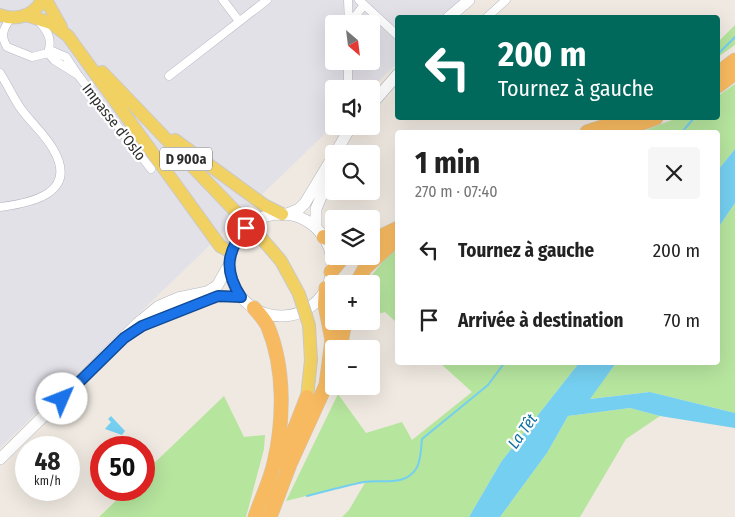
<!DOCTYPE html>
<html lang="fr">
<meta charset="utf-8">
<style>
:root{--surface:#fff;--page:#f6f6f6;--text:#222;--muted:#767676}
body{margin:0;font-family:"Fira Sans Condensed",sans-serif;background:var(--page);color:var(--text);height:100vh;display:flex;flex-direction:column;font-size:19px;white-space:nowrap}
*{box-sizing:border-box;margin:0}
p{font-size:16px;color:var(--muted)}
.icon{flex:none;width:28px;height:28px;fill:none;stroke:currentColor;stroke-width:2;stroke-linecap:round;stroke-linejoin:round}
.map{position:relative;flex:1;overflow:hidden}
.details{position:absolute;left:395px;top:130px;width:325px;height:235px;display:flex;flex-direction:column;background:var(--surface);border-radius:5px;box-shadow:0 5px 20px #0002}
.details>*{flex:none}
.hud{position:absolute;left:395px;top:15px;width:325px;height:105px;border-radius:5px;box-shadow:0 5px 20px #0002;background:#00695c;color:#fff;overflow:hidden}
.needle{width:32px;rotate:152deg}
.tools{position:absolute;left:325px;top:15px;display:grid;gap:10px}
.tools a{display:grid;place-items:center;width:55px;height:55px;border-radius:5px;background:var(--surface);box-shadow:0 5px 20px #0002;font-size:25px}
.speed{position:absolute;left:15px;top:436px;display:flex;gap:10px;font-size:25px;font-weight:700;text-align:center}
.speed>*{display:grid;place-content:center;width:65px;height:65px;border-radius:50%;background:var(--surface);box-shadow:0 5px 20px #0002;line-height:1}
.speed small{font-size:12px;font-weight:400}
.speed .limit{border:8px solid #d22;background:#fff;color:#111}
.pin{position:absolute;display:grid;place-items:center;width:42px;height:42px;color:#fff;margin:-21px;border:2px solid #fff;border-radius:50%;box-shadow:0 1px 5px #0007}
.me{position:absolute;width:55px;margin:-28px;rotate:46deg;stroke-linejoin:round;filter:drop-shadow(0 0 4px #0008)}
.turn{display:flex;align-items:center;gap:18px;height:105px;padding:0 20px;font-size:22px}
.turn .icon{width:65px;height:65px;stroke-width:2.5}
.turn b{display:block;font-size:35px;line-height:42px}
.round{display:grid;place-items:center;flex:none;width:52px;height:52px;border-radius:5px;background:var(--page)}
.head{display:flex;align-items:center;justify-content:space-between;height:85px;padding:0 20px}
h1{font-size:30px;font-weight:700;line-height:38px}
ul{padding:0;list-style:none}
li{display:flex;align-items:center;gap:15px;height:70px;padding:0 20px}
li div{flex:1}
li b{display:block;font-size:19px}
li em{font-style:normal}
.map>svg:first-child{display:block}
.industrial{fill:#e3e1e8;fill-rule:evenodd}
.green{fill:#b6e59e}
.water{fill:#75cff0}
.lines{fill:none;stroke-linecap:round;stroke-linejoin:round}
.stream{stroke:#75cff0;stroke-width:2}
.minor-casing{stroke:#b4b7c1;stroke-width:9}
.secondary-casing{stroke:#b4b7c1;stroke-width:12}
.primary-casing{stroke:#c9c9c9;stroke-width:14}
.trunk-casing{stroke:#c9c9c9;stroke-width:15}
.minor{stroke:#fff;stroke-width:8}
.secondary{stroke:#fff;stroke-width:11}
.primary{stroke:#f2d163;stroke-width:12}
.trunk{stroke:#f8ba60;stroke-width:14}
.primary-bridge-casing{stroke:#c9c9c9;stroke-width:14;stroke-linecap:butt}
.primary-bridge{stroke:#f2d163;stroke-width:12}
.route-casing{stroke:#114b97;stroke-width:12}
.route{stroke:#1a73e8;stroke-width:9}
.labels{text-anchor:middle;stroke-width:4.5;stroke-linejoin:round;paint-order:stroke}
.shield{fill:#fff;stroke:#6d6d6d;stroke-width:1}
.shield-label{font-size:14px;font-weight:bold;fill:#2e2e2e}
.street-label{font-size:15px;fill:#2e2e2e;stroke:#fff}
.water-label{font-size:16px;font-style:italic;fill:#0d6fa3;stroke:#fff}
</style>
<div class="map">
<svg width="735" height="517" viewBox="0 0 735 517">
<rect width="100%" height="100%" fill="#efe9e1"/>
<path class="industrial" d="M0 0H463L445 17 398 18 397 63 371 89H334V125L0 448ZM334 24H371V61H334Z"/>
<path class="green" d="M735 25V45L718 57V42Z
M735 84V149L718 170V132H641L677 118H718V96Z
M735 203V413L650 392 589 399 616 363 718 362V228Z
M397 247V323L385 312 371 316V284H365L380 265Z
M440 363H579L501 462 469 517H342L349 510 366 481 286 501 338 394 366 433 402 422 412 440 472 392Z
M224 396 244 437 265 435 264 449 246 517H99L127 490H144V473Z
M630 408 660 416 626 439 580 517H500L547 453 568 416Z"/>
<path class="water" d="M735 149V203L718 228V170Z
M579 363H616L590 399 650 392 735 413V428L660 416 630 408 568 416 547 453 500 517H469L501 462Z
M111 416 125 431 122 435 105 429 111 422 108 419Z"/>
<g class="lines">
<path class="stream" d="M718 54 735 37
M682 132 694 118
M307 496C326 491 345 486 364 482 381 479 404 487 416 469 421 462 421 448 422 439L488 385 505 362"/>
<defs>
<path id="minor" d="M223 0 239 21
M348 0 349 24
M359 0 398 36
M11 18C3 29 0 35 7 47L32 57 48 53C53 38 47 31 38 20
M486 18 506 0
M350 23 364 5
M52 51 66 57 78 75 54 60 48 53Z
M0 73C7 84 12 95 19 106 29 121 44 133 53 149 79 193 32 203 0 207
M78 75 151 169
M169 76 267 0
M348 89V61"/>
<path id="secondary" d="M448 18 469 0
M371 105 398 74
M335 154 351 126
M287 214 299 209 305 203 334 155
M230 265a51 51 0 1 1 102 0a51 51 0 1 1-102 0Z
M316 228V209L328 180
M139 328C164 312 212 291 241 297
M0 459 138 323 159 306 178 298 207 292 217 286 229 265"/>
<path id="primary" d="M46 0 61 27
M0 15C16 21 34 16 42 0
M26 15 51 23 68 36 220 246 231 252
M102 72 235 211
M175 140 264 205 282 214
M263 240 281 261 299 294
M307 397 311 360 309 325"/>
<path id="trunk" d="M718 73 735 60
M718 86 735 73
M587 132 630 118
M618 132 656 118
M324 237 334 241
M371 241 398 228
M331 272 344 256
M356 284 365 268 398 238
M254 308C259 314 265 320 268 327 285 368 284 421 274 463 270 481 261 499 255 517
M340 349 345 321
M281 463 307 397
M270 517 290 464 326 385 332 340 325 305 326 288"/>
</defs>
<use href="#minor" class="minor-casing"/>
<use href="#secondary" class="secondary-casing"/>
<use href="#primary" class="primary-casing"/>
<use href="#trunk" class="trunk-casing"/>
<use href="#minor" class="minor"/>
<use href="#secondary" class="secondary"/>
<use href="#primary" class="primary"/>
<use href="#trunk" class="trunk"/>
<defs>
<path id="primary-bridge" d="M235 211 263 240
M299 294 309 325"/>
</defs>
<use href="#primary-bridge" class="primary-bridge-casing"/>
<use href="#primary-bridge" class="primary-bridge"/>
</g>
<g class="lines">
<defs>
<path id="route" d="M62 399 124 338 142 326 218 296 241 297C224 271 226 252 246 228"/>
</defs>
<use href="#route" class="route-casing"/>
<use href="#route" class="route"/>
</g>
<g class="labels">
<rect class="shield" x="160" y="147.5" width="52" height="23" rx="4"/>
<g class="shield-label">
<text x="186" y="164">D 900a</text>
</g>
<g class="street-label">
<text transform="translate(114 122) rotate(52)" y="5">Impasse d'Oslo</text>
</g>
<g class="water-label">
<text transform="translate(522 431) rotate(-55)" y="6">La Têt</text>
</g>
</g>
</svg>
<div class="tools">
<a><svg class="needle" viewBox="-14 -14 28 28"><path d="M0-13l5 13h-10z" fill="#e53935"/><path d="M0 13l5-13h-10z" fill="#767676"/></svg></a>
<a><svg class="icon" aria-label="sound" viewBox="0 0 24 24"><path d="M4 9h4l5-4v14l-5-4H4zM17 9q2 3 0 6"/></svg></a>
<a><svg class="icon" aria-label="search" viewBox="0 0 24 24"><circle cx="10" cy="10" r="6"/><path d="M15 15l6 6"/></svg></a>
<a><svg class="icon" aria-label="layers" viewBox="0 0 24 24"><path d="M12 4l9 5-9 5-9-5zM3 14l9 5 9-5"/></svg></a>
<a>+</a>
<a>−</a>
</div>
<div class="speed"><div>48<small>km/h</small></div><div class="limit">50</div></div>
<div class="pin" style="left:246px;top:228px;background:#d93025"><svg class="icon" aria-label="arrive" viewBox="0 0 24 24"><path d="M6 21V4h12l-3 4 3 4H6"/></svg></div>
<svg class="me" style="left:62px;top:399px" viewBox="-20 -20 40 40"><circle r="19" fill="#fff"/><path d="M0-13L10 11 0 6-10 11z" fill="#1a73e8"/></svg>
<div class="hud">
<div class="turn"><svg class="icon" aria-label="left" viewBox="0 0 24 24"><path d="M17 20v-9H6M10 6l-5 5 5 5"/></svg><div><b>200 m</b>Tournez à gauche</div></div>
</div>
<section class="details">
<div class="head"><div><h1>1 min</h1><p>270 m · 07:40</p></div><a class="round"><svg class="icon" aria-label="close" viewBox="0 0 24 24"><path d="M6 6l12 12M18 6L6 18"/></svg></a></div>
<ul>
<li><svg class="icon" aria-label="left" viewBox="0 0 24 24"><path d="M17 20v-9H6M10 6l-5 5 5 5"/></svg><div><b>Tournez à gauche</b></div><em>200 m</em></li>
<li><svg class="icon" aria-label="arrive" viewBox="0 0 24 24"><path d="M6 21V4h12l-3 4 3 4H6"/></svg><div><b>Arrivée à destination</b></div><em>70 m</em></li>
</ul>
</section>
</div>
